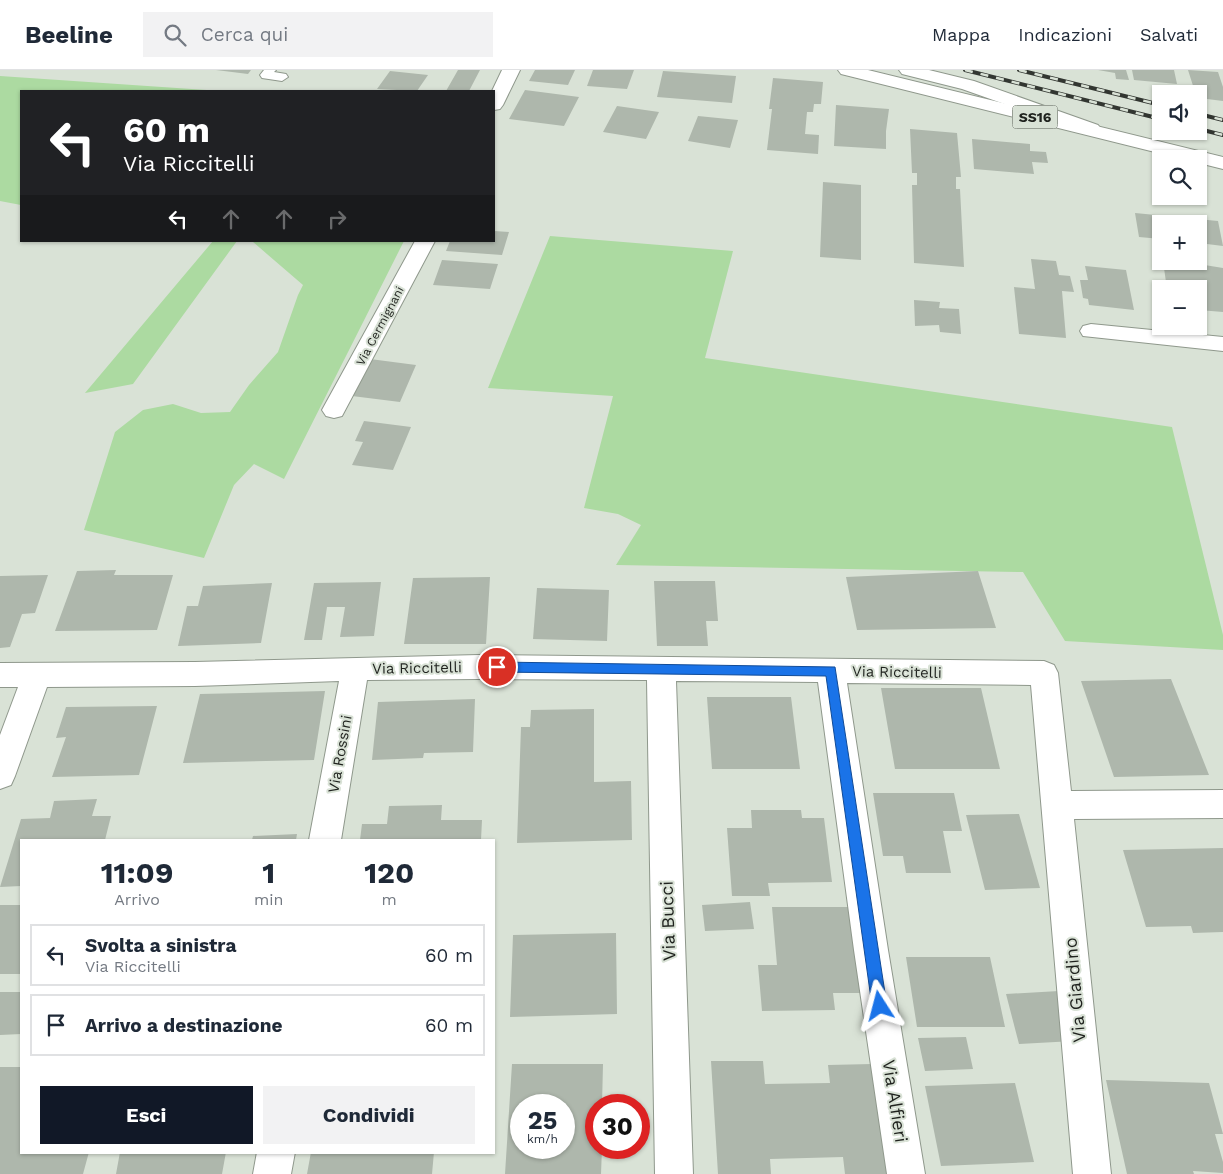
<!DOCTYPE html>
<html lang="it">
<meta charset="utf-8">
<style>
:root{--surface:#fff;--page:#f2f2f3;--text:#1f2937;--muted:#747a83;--line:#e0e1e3;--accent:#111827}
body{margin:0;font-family:"Work Sans",sans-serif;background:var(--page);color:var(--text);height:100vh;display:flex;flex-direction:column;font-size:19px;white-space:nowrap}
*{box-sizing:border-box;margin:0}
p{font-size:16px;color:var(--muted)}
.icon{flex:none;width:28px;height:28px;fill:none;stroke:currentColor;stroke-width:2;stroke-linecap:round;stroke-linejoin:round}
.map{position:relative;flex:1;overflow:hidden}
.sheet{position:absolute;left:20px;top:769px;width:475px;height:315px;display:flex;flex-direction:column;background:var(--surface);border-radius:0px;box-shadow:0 1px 4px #0004}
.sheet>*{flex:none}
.banner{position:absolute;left:20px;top:20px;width:475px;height:152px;border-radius:0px;box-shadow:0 1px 4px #0004;background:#202124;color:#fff;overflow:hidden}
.fabs{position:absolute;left:1152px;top:15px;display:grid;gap:10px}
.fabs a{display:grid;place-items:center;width:55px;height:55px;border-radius:0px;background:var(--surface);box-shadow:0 1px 4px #0004;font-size:25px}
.speed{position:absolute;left:510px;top:1024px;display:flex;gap:10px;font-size:25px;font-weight:700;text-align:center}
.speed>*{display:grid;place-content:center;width:65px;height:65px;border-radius:50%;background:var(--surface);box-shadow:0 1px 4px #0004;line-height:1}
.speed small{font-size:12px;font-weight:400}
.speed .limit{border:8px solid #d22;background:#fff;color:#111}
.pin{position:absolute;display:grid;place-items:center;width:42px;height:42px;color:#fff;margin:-21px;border:2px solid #fff;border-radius:50%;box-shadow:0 1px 5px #0007}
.me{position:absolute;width:55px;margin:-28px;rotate:351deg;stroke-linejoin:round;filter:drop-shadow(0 0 4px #0008)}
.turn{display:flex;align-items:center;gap:18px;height:105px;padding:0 20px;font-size:22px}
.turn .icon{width:65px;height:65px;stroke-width:2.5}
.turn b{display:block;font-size:35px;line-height:42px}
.lanes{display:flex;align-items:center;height:48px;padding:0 20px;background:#0003;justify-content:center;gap:25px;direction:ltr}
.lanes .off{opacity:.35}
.eta{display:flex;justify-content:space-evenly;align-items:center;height:85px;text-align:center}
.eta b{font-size:30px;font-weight:700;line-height:35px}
.primary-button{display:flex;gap:10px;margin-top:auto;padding:10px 20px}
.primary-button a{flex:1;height:58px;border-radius:0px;background:var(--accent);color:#fff;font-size:20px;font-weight:700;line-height:58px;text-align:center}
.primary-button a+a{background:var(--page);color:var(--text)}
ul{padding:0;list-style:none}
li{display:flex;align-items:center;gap:15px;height:62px;margin:0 10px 8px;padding:0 10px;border:2px solid var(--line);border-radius:0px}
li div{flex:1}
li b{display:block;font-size:19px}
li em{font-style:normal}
header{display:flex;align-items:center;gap:30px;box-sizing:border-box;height:70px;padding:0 25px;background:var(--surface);border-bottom:1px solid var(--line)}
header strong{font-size:24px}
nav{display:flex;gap:28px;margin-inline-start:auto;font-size:18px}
.search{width:350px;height:45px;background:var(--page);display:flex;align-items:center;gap:12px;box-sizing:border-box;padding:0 18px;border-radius:0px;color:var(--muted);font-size:19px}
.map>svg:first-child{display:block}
.green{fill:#acdaa1}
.building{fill:#aeb7ac;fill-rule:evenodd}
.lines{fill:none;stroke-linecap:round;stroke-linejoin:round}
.lane-casing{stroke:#8f988c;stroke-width:2}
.street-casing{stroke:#8f988c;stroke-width:2}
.primary-casing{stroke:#8f988c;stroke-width:2}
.lane{fill:#fff;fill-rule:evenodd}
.street{fill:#fff;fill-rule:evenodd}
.primary{fill:#fff;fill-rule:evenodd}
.rail-casing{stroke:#323631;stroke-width:4}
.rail{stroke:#d9e2d6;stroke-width:2.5;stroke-dasharray:8;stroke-linecap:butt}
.route{fill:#1a73e8;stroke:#114b97}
.labels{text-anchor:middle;stroke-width:4;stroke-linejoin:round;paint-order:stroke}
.far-street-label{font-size:12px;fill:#1f221e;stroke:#d9e2d6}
.shield{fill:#d9e2d6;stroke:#575c55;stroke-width:1}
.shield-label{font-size:14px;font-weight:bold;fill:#1f221e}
.street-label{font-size:15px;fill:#1f221e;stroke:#d9e2d6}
.near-street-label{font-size:18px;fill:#1f221e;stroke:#d9e2d6}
</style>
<header>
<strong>Beeline</strong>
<div class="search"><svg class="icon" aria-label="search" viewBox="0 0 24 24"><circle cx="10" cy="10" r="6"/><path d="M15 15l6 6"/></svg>Cerca qui</div>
<nav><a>Mappa</a><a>Indicazioni</a><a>Salvati</a></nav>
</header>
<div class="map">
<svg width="1223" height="1104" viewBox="0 0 1223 1104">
<rect width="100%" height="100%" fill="#d9e2d6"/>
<path class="green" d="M0 6 221 21H21V135L0 131Z
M550 166 733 181 705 288 1172 357 1223 565V580L1065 571 1023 502 616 495 641 455 618 444 584 438 613 326 488 318Z
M213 171H237L133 314 85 323Z
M404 171 284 409 254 394 234 415 204 488 84 460 115 362 143 340 173 334 201 343 230 342 249 315 278 282 298 225 303 215 253 172Z"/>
<path class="building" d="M216 0H251L248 4Z
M458 0H480L469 21H446Z
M535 0H575L568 15 529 11Z
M593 0H634L627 19 587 16Z
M1098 0H1126L1129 10 1116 9 1115 3Z
M1132 0H1174L1177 14 1134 10Z
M1188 0 1218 2 1223 17V31L1207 29 1205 23 1195 22Z
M390 1 428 5 417 21 377 19Z
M663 1 736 6 732 33 657 27Z
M773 8 823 12 821 34H814L813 42H807L805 64 819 65 818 84 767 80 772 39H769Z
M525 20 579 27 564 56 509 49Z
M836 35 889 39 886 61V79L834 76Z
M617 36 659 42 646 69 603 62Z
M698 46 738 50 730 78 688 71Z
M910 59 957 63 961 107H956V119H960L964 197 914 193 912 115H917V103H912Z
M972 69 1030 74V81L1046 82 1048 93 1032 92 1034 104 974 99Z
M823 112 861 115V190L820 187Z
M1135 143 1218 151 1223 176 1199 173V154H1161V169L1139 167Z
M494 161 509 162 502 185 446 181 450 171H494Z
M1031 189 1056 191 1059 205 1070 206 1074 222 1062 221 1066 268 1019 264 1014 217 1035 219Z
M442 190 498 194 490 219 433 215Z
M1163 191H1180L1223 198V242L1199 240V219H1167Z
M1085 196 1126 200 1134 240 1089 235 1088 229 1083 228 1080 210H1088Z
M914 230 940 232 939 238 959 239 961 264 940 262 939 255 915 256Z
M370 289 416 295 400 332 352 326Z
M364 351 411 357 393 400 352 395 363 372 355 371Z
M116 500 114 505H173L157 560 55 561 77 501Z
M978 501 996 558 857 560 846 507Z
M48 505 35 543 22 544 10 577 0 578V506Z
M490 507 486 574H404L413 508Z
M654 511H715L718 551H706L708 576H657Z
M381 512 374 566 340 567 345 537H327L322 570H304L314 513Z
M272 513 261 573 178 576 187 536H198L203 516Z
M537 518 609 520 607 571 533 569Z
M1171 609 1209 705 1114 707 1081 611Z
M881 618H981L1000 699H895Z
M325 621 314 690 183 693 200 624Z
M707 627H791L800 699H712Z
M475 629 473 682 424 683 423 688 372 690 378 632Z
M157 636 139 705 52 707 66 667 56 668 66 637Z
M594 639V712L631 711 632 770 517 773 521 657H530L531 640Z
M873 723H954L962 761H943L951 803H906L903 786H883Z
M97 729 92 746H111L105 770H21V816L0 817 21 749 50 748 54 731Z
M442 735 441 750H482L481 770H360L362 754H387L389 736Z
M751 740H801L802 748H824L832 812 768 813 770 826H732L727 758H752Z
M1019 744 1040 818 985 820 966 745Z
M297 764 296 770H252L253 766Z
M1223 778V862L1193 863 1191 856 1146 857 1123 780Z
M750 832 754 859 705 861 702 835Z
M0 835H21V904H0Z
M772 837H850L861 923H833L835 940 762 941 758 895H777Z
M616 863 617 944 510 947 513 865Z
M906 887H990L1005 957H917Z
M1059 921 1074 971 1019 974 1006 924Z
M0 922H21V964L0 965Z
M966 967 973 999 925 1001 918 968Z
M711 991H763L765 1014 830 1013 828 995 872 994 888 1104H845L843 1087 770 1089 771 1104H718Z
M512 994H603L602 1035H596V1078H602L601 1104H505ZM521 1035H564V1078H521Z
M0 997H21V1082H89L83 1104H0Z
M1106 1010 1209 1013 1223 1064H1215L1223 1092V1103L1193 1101 1194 1104H1127Z
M1015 1013 1034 1092 941 1096 925 1016Z
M120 1082H226L222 1104H116Z
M311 1082H434L432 1104H307Z"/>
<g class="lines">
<defs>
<path id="lane" d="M264 0H276L274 2 286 4 288 7 282 11 262 8 260 5Z"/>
<path id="street" d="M502 0H520L503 35 500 39 494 40V21H492Z
M899 0H929L974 11 1098 55 1101 59 1098 63 1092 64 1086 63 962 19 902 4Z
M415 171H435L342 346 334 348 326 346 322 340Z
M1091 254 1223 267V281L1083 266 1080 261 1083 256Z
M479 585 1044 591 1054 595 1058 603 1071 721 1223 720V748L1074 749 1111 1104H1073L1031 615 847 613 888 880 925 1104H887L854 880 818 612 676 611 693 1104H655L647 610 479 609 367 610 341 770H309L339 611 195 616 47 617 15 706 11 715 0 719V665L18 617H0V593L195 592Z
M257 1082H295L291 1104H253Z"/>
<path id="primary" d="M838 0H868L1223 87V99L1199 93V89H1183L841 4Z"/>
</defs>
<use href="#lane" class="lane-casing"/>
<use href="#street" class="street-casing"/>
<use href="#primary" class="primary-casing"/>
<use href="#lane" class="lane"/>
<use href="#street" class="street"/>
<use href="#primary" class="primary"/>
<defs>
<path id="rail" d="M965 0 1161 49
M1019 0 1161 35
M1199 44 1223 50
M1199 59 1223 65"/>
</defs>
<use href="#rail" class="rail-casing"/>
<use href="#rail" class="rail"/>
</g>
<path class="route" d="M497 592 835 597 887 936 885 941 880 943 875 941 872 936 826 606 497 602 493 601 491 597 493 594Z"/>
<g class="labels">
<g class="far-street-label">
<text transform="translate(380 256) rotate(-62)" y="4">Via Cermignani</text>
</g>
<rect class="shield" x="1012.5" y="35.5" width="45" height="23" rx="4"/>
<g class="shield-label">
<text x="1035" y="52">SS16</text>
</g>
<g class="street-label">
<text transform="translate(417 598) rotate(-1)" y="5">Via Riccitelli</text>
<text transform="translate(897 602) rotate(1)" y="5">Via Riccitelli</text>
<text transform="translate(340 684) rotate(-80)" y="5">Via Rossini</text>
</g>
<g class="near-street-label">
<text transform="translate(668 851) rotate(-92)" y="6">Via Bucci</text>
<text transform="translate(1075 920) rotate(-95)" y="6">Via Giardino</text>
<text transform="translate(895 1031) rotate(81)" y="6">Via Alfieri</text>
</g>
</g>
</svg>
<div class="fabs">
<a><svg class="icon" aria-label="sound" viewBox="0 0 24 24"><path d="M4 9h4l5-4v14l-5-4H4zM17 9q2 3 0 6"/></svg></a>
<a><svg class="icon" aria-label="search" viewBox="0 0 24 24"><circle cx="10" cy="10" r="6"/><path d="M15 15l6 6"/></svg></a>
<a>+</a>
<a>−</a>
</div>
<div class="speed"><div>25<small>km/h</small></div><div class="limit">30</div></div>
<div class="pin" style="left:497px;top:597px;background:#d93025"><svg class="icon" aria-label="arrive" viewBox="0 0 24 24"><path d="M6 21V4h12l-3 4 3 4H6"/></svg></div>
<svg class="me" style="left:880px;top:936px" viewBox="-20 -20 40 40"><path d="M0-17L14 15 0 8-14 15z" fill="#1a73e8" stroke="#fff" stroke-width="4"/></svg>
<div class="banner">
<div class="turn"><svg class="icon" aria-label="left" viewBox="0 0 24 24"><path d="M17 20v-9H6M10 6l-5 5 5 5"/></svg><div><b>60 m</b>Via Riccitelli</div></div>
<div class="lanes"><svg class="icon" aria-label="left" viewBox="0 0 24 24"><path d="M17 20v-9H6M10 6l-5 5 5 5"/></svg><svg class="icon off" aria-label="ahead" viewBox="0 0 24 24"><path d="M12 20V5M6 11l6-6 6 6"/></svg><svg class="icon off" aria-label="ahead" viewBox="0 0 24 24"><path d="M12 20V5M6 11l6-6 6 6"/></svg><svg class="icon off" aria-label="right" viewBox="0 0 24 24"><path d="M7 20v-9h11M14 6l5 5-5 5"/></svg></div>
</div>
<section class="sheet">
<div class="eta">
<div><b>11:09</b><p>Arrivo</p></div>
<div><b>1</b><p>min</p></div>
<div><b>120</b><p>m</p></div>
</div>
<ul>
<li><svg class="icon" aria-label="left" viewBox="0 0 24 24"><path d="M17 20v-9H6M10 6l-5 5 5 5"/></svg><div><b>Svolta a sinistra</b><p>Via Riccitelli</p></div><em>60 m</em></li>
<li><svg class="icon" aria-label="arrive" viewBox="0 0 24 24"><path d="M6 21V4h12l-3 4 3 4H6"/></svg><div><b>Arrivo a destinazione</b></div><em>60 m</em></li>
</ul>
<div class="primary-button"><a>Esci</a><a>Condividi</a></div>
</section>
</div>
